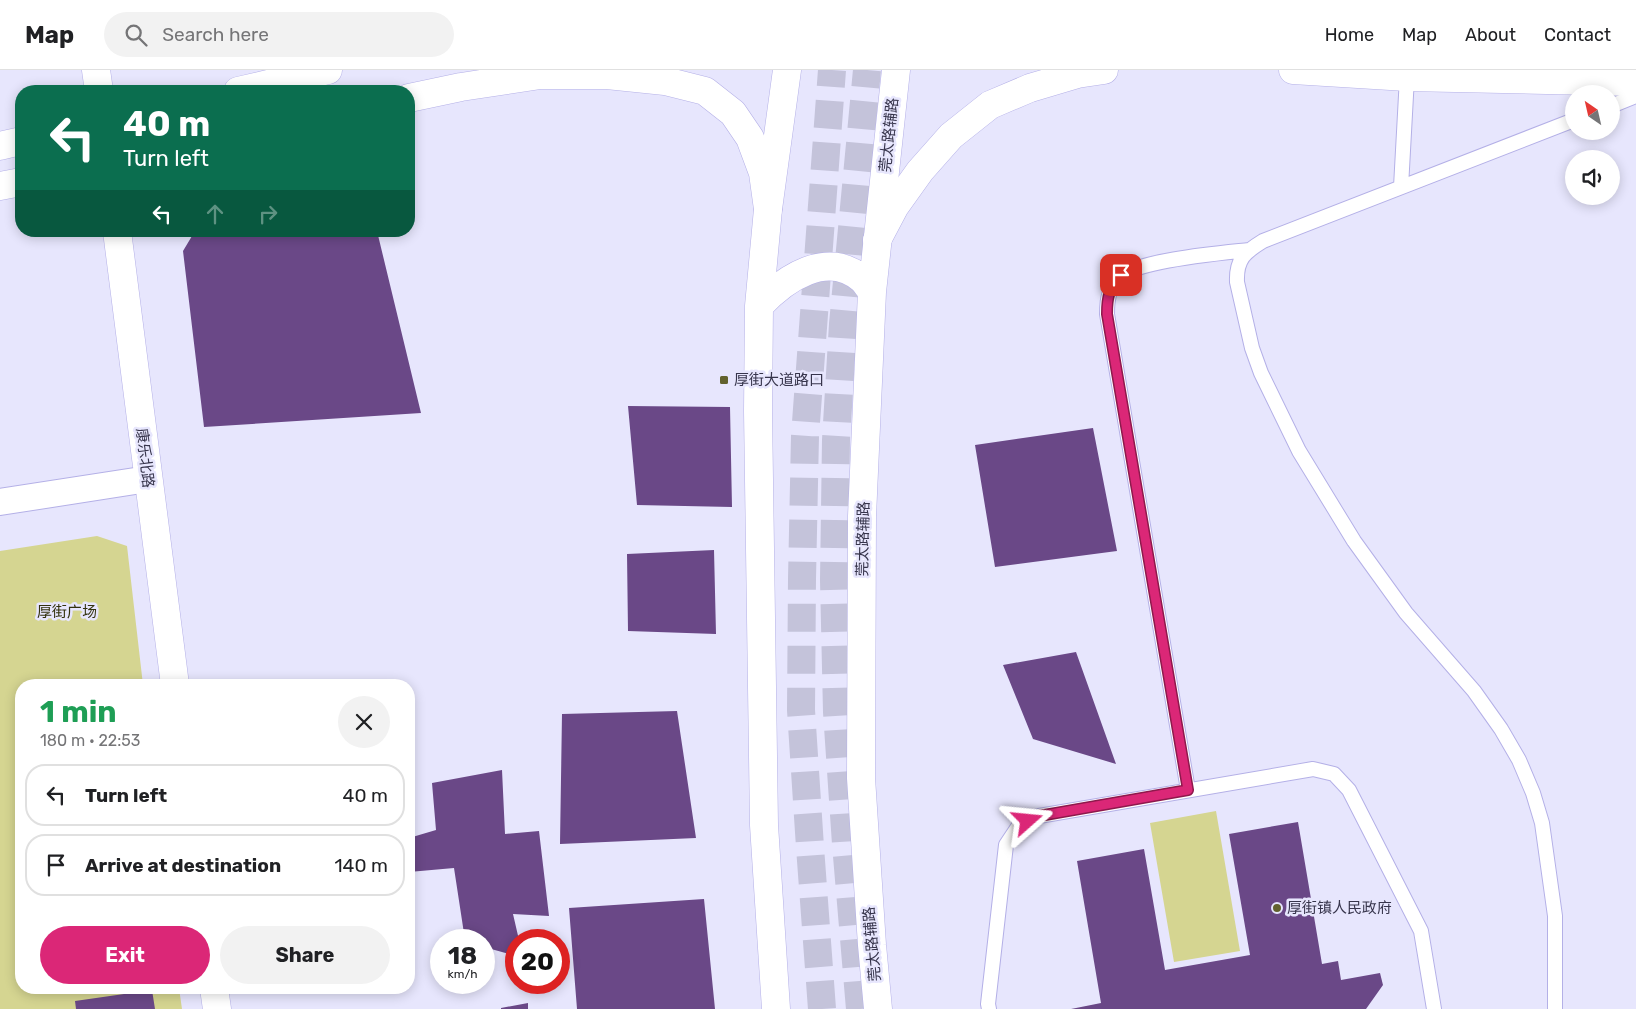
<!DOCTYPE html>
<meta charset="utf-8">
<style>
:root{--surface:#fff;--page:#f2f2f2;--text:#202124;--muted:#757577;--line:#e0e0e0;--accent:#db2777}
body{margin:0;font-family:Rubik,"Noto Sans SC",sans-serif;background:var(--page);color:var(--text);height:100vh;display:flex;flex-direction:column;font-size:19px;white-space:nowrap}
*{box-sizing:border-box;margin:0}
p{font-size:16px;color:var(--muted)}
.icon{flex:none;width:28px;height:28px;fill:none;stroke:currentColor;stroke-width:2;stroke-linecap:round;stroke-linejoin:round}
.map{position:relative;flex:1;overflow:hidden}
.panel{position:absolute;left:15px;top:609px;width:400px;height:315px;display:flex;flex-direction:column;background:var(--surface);border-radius:20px;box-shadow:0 2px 12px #0003}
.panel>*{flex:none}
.banner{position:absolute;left:15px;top:15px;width:400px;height:152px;border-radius:20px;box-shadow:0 2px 12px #0003;background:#0b6e4f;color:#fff;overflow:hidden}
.needle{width:32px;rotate:326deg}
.controls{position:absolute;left:1565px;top:15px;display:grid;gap:10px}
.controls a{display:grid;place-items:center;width:55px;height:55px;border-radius:50%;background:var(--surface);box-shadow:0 2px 12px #0003;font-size:25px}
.speed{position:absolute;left:430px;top:859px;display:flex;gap:10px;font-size:25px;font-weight:700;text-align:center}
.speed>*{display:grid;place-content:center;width:65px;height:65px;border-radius:50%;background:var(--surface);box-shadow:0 2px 12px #0003;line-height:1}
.speed small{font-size:12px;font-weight:400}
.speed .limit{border:8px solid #d22;background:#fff;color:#111}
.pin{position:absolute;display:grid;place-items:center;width:42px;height:42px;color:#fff;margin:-21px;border-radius:10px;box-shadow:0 2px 8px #0006}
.me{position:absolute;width:55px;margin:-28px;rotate:72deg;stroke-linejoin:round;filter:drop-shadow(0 0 4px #0008)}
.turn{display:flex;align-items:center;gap:18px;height:105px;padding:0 25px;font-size:22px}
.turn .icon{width:65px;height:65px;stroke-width:2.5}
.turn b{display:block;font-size:35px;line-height:42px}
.lanes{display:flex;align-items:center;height:48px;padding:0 25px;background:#0003;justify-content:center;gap:25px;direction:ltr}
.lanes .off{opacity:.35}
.round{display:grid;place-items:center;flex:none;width:52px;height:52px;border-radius:26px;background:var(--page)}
.headline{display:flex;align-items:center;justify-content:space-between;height:85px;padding:0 25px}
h1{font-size:30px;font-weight:700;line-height:38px;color:#1e9e55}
.primary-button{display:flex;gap:10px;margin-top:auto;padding:10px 25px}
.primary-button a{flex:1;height:58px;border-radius:30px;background:var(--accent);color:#fff;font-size:20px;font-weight:700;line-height:58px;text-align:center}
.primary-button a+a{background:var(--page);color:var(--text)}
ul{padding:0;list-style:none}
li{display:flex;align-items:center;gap:15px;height:62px;margin:0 10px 8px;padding:0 15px;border:2px solid var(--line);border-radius:20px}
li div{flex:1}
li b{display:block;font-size:19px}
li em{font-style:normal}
header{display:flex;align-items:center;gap:30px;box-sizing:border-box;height:70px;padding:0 25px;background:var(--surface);border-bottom:1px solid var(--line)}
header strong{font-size:24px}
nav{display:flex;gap:28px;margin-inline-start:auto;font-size:18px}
.search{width:350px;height:45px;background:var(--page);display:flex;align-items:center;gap:12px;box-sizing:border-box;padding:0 18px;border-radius:28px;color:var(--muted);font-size:19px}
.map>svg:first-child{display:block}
.green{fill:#d5d591}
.building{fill:#6a4887}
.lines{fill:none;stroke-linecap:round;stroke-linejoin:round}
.primary-tunnel{stroke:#c4c3da;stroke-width:28;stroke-dasharray:28 14;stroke-linecap:butt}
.lane-casing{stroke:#b4b0e7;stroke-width:16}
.street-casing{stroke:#b4b0e7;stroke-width:28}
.secondary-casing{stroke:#b4b0e7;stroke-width:29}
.primary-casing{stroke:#b4b0e7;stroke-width:29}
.lane{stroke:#fff;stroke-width:14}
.street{stroke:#fff;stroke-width:26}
.secondary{stroke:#fff;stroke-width:28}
.primary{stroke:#fff;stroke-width:28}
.route-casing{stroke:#8e194d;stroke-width:12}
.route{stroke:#db2777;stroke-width:9}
.poi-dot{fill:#62612e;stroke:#e7e6fd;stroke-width:2}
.labels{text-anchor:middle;stroke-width:5;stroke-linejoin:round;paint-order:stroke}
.street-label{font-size:15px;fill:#37354c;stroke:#e7e6fd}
.poi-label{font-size:15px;fill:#37354c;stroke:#e7e6fd;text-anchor:start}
.park-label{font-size:15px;fill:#32310d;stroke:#e7e6fd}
</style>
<header>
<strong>Map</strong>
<div class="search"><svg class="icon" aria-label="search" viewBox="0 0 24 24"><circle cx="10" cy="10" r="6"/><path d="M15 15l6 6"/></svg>Search here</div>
<nav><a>Home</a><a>Map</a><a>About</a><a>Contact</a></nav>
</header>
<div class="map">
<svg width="1636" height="939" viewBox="0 0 1636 939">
<rect width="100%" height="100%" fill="#e7e6fd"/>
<path class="green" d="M97 466 127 476 143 615H21V918H179L182 939H0V481Z
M1216 741 1240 881 1174 892 1150 753Z"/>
<path class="building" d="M195 161H377L421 343 204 357 183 181Z
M628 336 730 337 732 437 637 435Z
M1093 358 1117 481 995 497 975 375Z
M714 480 716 564 628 561 627 484Z
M1076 582 1116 694 1033 669 1003 595Z
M677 641 696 768 560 774 562 644Z
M502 700 505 764 539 761 549 846 513 844 519 870H516V886L484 877V870H465L454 798 409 802V768L436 760 432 713Z
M1298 752 1322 894 1338 891 1341 910 1380 903 1383 915 1366 939H1071L1101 933 1077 791 1144 779 1165 900 1250 885 1229 764Z
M704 829 715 939H577L569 838Z
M152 920 155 939H76L75 931Z
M528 933V939H501V938Z"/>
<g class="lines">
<path class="primary-tunnel" d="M822 939 810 777 801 640 802 509 805 366 832 0
M860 939 846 774 837 642 834 510 836 370 843 254 867 0"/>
<defs>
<path id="lane" d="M1611 36 1636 26
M1401 117 1407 7
M1188 720 1107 244C1107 229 1109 216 1121 206 1140 190 1222 183 1249 180
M989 939 988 934 1006 775 1018 757 1039 746 1313 699 1334 704 1349 720 1421 861 1434 939
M1555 939V846L1542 753 1533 723 1519 690 1501 659 1474 621 1406 543 1354 471 1299 381 1261 303 1252 278 1237 212C1236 189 1245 182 1263 171L1574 50"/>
<path id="street" d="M0 432 148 409"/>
<path id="secondary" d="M96 0 99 21
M117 161 175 615
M759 236C784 209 828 178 863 210 866 213 869 218 872 222
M214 918 217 939
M776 939 764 755 758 341 759 236 768 139 787 0
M878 939 872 875 861 708 862 446 872 222 896 0"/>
<path id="primary" d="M1293 0 1407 7 1636 12
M541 5H607L665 11 705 21 733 43 750 68 763 103 768 139
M238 21 328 0
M409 28 461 17 560 2
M0 76 21 71
M0 116 21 112
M877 170 895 136 920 101 951 66 990 35 1030 18 1077 4 1104 0"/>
</defs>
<use href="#lane" class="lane-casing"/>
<use href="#street" class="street-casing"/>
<use href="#secondary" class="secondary-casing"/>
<use href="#primary" class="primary-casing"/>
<use href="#lane" class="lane"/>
<use href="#street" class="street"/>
<use href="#secondary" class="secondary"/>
<use href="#primary" class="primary"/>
</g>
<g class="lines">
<defs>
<path id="route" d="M1028 751 1039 746 1188 720 1107 244C1107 226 1109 219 1121 205"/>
</defs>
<use href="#route" class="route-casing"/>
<use href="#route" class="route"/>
</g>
<g class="poi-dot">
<rect x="719" y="305" width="10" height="10" rx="2.5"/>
<circle cx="1277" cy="838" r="5"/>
</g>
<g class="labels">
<g class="street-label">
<text transform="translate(889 65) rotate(-84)" y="5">莞太路辅路</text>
<text transform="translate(145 388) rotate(83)" y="5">康乐北路</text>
<text transform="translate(863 469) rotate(-89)" y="5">莞太路辅路</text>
<text transform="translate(872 874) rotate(-95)" y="5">莞太路辅路</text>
</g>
<g class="poi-label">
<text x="734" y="315">厚街大道路口</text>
<text x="1287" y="843">厚街镇人民政府</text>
</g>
<g class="park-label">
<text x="67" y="547">厚街广场</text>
</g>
</g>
</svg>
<div class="controls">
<a><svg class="needle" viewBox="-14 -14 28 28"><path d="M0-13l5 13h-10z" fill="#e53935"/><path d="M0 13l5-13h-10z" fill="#757577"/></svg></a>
<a><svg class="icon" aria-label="sound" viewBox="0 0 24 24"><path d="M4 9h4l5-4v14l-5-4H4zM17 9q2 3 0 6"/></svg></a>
</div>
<div class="speed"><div>18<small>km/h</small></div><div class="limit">20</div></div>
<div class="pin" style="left:1121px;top:205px;background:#d93025"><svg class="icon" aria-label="arrive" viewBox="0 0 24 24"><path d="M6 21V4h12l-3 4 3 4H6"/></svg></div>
<svg class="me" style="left:1028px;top:751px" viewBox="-20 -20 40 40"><path d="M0-17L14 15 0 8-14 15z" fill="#db2777" stroke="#fff" stroke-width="4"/></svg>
<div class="banner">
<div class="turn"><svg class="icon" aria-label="left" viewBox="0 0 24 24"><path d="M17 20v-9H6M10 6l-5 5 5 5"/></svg><div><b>40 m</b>Turn left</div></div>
<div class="lanes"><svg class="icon" aria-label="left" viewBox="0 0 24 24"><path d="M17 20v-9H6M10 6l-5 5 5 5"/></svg><svg class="icon off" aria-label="ahead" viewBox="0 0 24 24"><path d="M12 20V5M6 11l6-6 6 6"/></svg><svg class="icon off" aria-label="right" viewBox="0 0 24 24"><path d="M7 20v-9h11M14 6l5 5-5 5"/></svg></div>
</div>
<section class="panel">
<div class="headline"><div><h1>1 min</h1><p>180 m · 22:53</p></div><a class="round"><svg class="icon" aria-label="close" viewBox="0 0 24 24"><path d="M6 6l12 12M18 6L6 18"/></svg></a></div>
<ul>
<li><svg class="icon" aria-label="left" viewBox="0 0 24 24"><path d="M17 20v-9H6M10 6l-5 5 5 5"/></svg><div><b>Turn left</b></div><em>40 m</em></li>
<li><svg class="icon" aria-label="arrive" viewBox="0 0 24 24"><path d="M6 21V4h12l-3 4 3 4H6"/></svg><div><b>Arrive at destination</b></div><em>140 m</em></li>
</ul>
<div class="primary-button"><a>Exit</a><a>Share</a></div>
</section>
</div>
